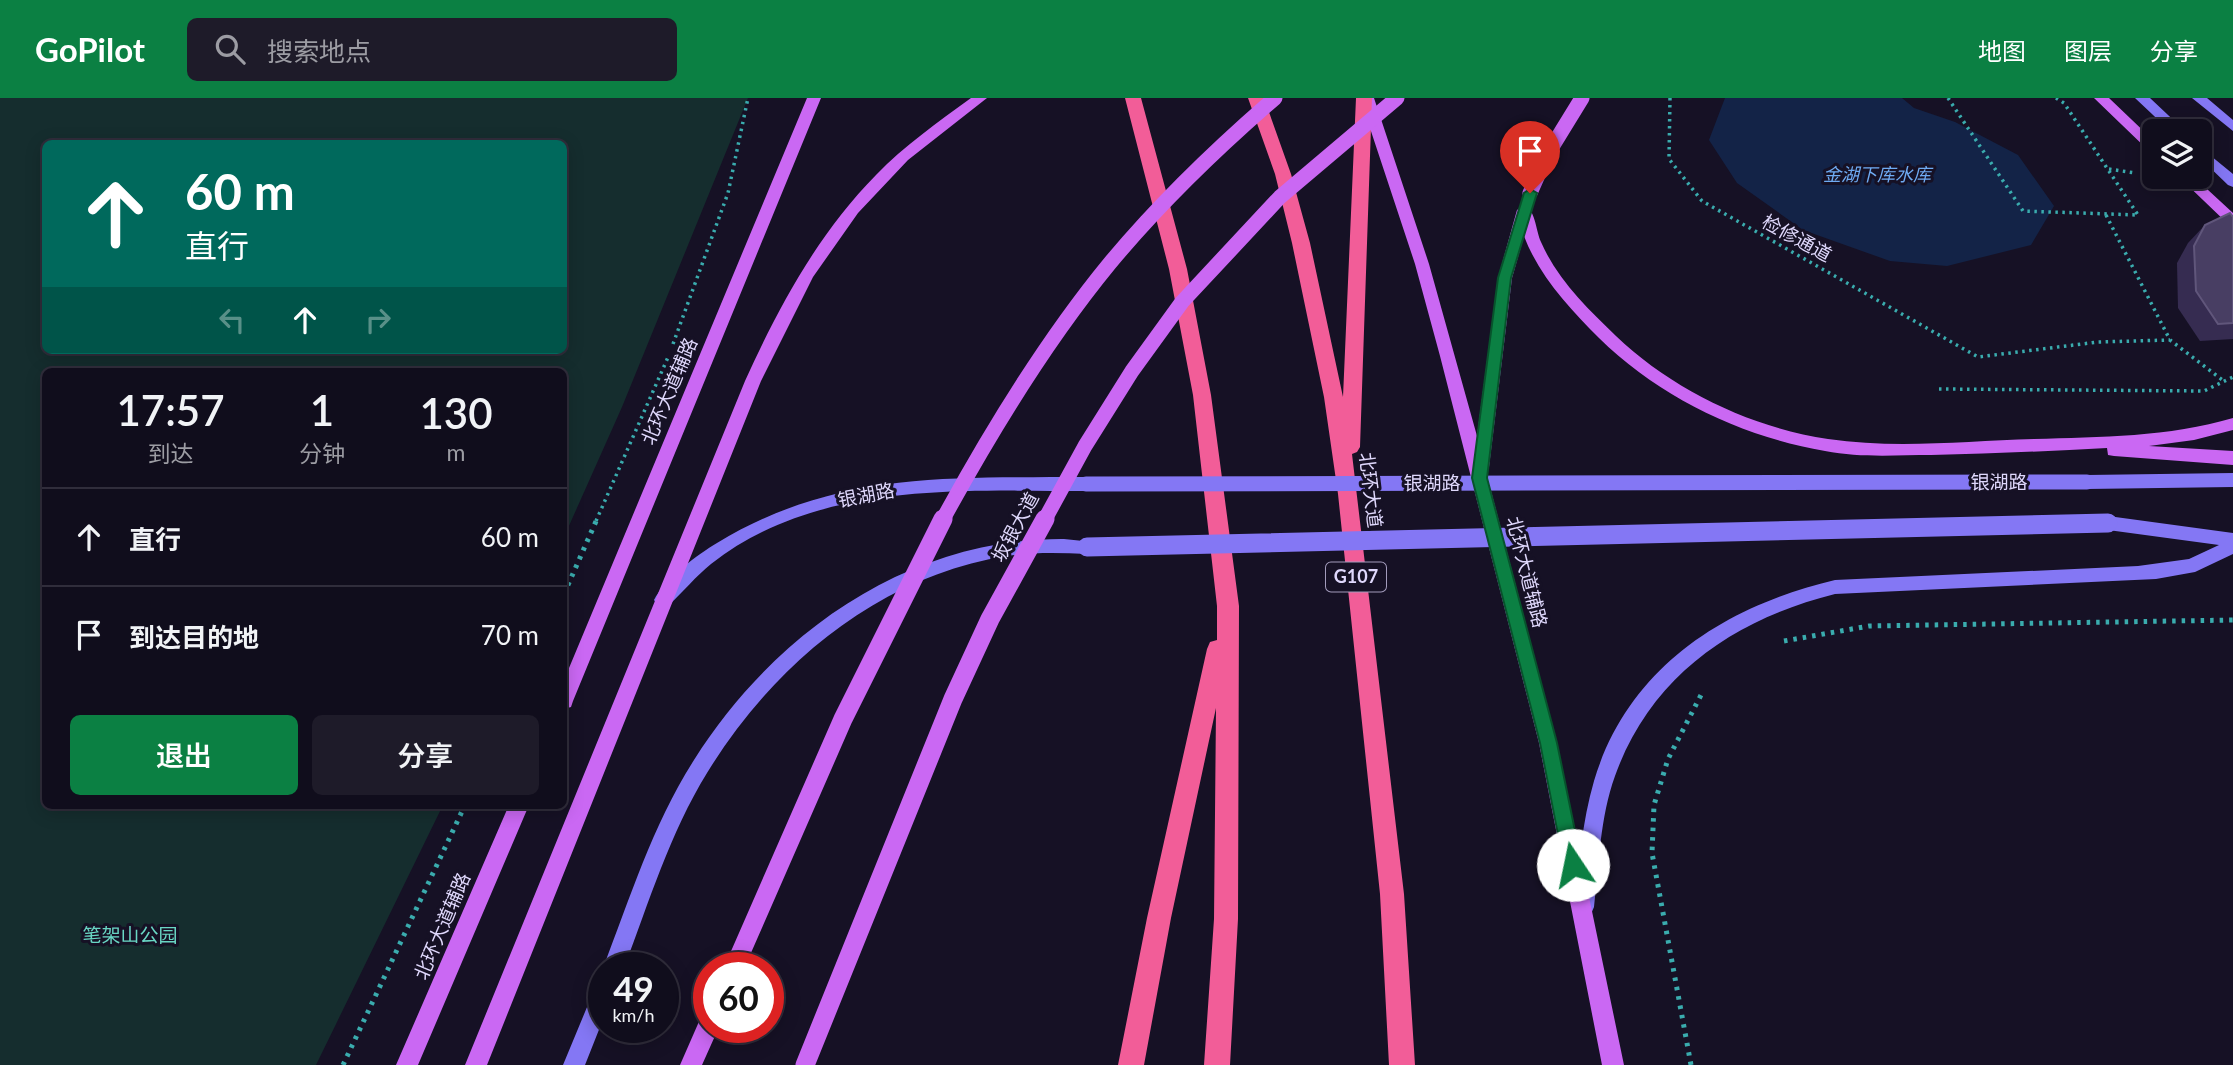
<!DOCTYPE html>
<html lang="zh">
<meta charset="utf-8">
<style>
:root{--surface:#100d1c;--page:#1e1b29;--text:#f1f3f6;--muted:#9c9ca3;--line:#302d3b;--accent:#0b8043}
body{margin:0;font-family:Lato,"Noto Sans SC",sans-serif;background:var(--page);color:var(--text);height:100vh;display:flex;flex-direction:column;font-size:26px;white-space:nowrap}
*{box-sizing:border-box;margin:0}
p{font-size:23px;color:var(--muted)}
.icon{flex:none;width:38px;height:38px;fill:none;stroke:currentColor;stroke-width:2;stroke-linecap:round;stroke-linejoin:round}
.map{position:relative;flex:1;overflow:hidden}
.panel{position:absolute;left:42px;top:270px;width:525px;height:441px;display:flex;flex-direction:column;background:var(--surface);border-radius:10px;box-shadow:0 4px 18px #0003,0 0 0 2px var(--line)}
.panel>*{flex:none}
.hud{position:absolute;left:42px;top:42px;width:525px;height:214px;border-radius:10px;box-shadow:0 4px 18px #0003,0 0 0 2px var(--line);background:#00695c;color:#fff;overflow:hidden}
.fabs{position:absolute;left:2142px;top:21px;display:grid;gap:14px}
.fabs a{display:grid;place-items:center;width:70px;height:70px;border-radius:10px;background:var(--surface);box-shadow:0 4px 18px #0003,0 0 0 2px var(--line);font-size:35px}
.speed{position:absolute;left:588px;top:854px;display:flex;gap:14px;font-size:35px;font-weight:700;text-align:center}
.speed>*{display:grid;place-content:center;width:91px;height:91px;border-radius:50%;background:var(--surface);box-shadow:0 4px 18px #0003,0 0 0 2px var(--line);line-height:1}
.speed small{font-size:18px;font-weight:400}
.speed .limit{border:10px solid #d22;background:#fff;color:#111}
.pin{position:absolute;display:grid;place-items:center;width:60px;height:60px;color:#fff;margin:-72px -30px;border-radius:50% 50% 50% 0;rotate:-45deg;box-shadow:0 0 7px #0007}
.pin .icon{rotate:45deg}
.me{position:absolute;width:77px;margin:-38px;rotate:349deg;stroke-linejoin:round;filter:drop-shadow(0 0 5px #0008)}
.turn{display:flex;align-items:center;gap:24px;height:147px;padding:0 28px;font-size:32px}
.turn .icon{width:91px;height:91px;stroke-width:2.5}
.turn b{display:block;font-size:49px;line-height:60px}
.lanes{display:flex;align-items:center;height:66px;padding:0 28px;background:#0003;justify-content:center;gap:35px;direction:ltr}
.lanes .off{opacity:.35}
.eta{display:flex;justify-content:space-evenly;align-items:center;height:119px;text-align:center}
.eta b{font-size:42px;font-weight:600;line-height:49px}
.button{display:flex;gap:14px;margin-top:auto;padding:14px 28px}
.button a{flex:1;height:80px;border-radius:10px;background:var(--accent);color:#fff;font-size:28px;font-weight:600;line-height:80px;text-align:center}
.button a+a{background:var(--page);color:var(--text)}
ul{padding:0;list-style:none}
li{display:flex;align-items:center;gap:21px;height:98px;padding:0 28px;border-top:2px solid var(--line)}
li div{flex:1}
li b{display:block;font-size:26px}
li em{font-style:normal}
header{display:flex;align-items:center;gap:42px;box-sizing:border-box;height:98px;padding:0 35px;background:var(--accent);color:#fff}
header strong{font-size:33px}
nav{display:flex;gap:38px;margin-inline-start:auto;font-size:24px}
.search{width:490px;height:63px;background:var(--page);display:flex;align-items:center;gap:18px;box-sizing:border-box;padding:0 24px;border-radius:10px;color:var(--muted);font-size:26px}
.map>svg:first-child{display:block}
.green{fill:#152d2e;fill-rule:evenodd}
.water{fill:#132347}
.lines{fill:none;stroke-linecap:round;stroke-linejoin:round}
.path-far1{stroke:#3aacae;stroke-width:3.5;stroke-dasharray:2.5 4.5;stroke-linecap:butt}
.path{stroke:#3aacae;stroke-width:5;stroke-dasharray:3.5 6;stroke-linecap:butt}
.secondary{fill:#8477f4;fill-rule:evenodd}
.primary{fill:#ca68f3;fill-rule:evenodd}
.highway{fill:#f25d98;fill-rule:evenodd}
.secondary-bridge-far1{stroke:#8477f4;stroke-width:15}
.secondary-bridge{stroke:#8477f4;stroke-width:19}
.primary-bridge-far1{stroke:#ca68f3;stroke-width:15}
.primary-bridge{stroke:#ca68f3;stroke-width:19}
.wall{fill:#362c51}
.building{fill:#483e63;stroke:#60567b;stroke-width:2}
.route{fill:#0b8043;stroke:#07532c;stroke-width:2}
.labels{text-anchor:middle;stroke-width:6;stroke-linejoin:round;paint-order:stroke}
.far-water-label{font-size:18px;font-style:italic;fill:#6fabf3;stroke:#161125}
.shield{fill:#161125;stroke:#a39cbc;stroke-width:2}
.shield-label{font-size:18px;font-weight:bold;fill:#dfd8fc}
.street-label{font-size:19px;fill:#dfd8fc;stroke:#161125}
.park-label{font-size:19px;fill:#69d6c4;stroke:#161125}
</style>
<header>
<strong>GoPilot</strong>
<div class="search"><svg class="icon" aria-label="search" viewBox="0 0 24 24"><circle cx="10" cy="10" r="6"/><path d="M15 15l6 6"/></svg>搜索地点</div>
<nav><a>地图</a><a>图层</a><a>分享</a></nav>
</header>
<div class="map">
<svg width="2233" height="967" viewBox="0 0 2233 967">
<rect width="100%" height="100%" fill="#161125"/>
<path class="green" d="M0 0H748L622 309 564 439V273H46V707H443L316 967H0ZM46 46H564V252H46Z"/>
<path class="water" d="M1725 0H1902L1914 10 1955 24 2018 57 2054 108 2031 147 1947 168 1890 163 1803 132 1737 85 1709 42Z"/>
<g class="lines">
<path class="path-far1" d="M1670 0 1669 61 1702 103 1978 259 2098 244 2170 242
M1948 0 2023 113 2138 117 2064 5 2056 0
M2109 71 2135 75
M2106 117 2170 242 2225 284
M673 246 728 95 748 0
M1939 291 2204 293 2233 279
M596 423 669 257"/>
<path class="path" d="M564 496 597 421
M1784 543 1869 528 2233 522
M343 967 465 707
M1691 967 1652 755 1654 707 1668 661 1701 597"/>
<path class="secondary" d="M2135 0H2150L2185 33H2170Z
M2192 0H2207L2233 22V33Z
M2200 49 2233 76V89L2228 87 2200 60Z
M2233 375V389L2087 391 2081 389 2079 384 2081 379 2087 377Z
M1086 379 1092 381 1094 386 1092 391 1086 393C960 393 817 383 711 466 696 478 683 494 669 507L663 510 657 507 654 502C664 482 698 456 717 445 838 372 951 380 1086 379Z
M2108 418 2233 435V456L2195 474 2156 481 1835 496C1735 521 1651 577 1615 678 1600 719 1599 766 1594 809L1591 816 1584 819 1577 816 1574 809C1579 767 1582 724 1594 683 1628 569 1725 508 1835 482L2138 468 2189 461 2219 447 2108 432 2102 430 2100 425 2102 420Z
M1064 441 1093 444 1096 449 1093 454 1087 456C1061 455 1034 454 1007 458 879 478 773 567 707 675 670 735 649 804 624 870H604V873L603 870C630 800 653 726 694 662 775 534 909 440 1064 441Z
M604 882V919L585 967H563L597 885Z"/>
<path class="primary" d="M807 0H821L573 603 571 609 564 611V582Z
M971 0H987L908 62 858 115 813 179 761 283 487 967H465L745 283C779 208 818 136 876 77 904 48 938 24 971 0Z
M1360 0H1374L1429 166 1477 338 1498 180 1517 112 1524 107C1535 110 1536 133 1541 144 1557 181 1587 210 1616 238 1671 291 1752 330 1828 341 1895 351 1966 343 2034 341 2100 339 2169 339 2233 320V332L2194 342 2149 348 2233 353V367L2114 358 2108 357 2107 350C2048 353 1990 356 1931 357 1896 357 1860 360 1825 353 1742 339 1659 299 1599 240 1570 211 1539 178 1524 138L1512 180 1489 369 1486 374 1557 645 1624 967H1602L1539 645 1440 258 1415 166Z
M2094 0H2109L2154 43V54L2149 53Z
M2179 79H2194L2233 115V128L2228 126Z
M509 707H529L418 967H396Z
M709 916V929H719L702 967H680L701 919Z"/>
<path class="highway" d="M1125 0H1141L1187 171 1211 297 1239 508 1238 821 1230 967H1204L1214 821 1216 610 1171 820 1144 967H1118L1147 820 1207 551 1210 544 1217 542V508L1193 297 1169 171Z
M1248 0H1264L1291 76 1310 145 1343 299 1356 0H1372L1360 349 1357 354 1352 356 1404 796 1415 967H1389L1380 796 1338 396 1324 299 1292 145 1275 76Z"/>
<path class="secondary-bridge-far1" d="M1086 386 2087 384"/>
<path class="secondary-bridge" d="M1087 449 2108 425"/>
<path class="primary-bridge-far1" d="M1530 95 1547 57 1582 0
M942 423C991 333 1045 244 1110 165 1160 105 1216 51 1275 0
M1044 423 1085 348 1132 273 1182 204 1280 99 1397 0"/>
<path class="primary-bridge" d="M734 870 843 621 943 421
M805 967 953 601 990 521 1045 421"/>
</g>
<path class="wall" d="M2233 119V241L2200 243 2178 210 2177 165 2188 145 2205 127Z"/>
<path class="building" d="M2230 115 2233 119V225L2218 226 2196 193 2194 148 2205 127Z"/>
<path class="route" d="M1530 91 1537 95 1511 180 1487 380 1557 645 1582 767 1580 773 1573 776 1567 773 1564 767 1540 645 1472 380 1498 180 1524 95Z"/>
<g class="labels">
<g class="far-water-label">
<text x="1877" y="83">金湖下库水库</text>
</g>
<rect class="shield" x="1326" y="464.5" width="60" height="29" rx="5"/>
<g class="shield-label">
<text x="1356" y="485">G107</text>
</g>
<g class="street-label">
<text transform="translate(1797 140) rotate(29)" y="7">检修通道</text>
<text transform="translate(669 293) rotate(-67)" y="7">北环大道辅路</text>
<text x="1999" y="391">银湖路</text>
<text x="1432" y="392">银湖路</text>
<text transform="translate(1371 392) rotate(83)" y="7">北环大道</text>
<text transform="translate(866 397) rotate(-11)" y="7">银湖路</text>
<text transform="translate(1015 429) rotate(-61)" y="7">坂银大道</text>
<text transform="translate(1527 474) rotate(76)" y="7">北环大道辅路</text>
<text transform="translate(442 828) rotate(-67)" y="7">北环大道辅路</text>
</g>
<g class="park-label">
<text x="130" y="844">笔架山公园</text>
</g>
</g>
</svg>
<div class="fabs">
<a><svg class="icon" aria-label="layers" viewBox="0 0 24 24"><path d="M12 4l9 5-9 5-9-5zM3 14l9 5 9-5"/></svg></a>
</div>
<div class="speed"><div>49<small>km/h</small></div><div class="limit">60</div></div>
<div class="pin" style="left:1530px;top:95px;background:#d93025"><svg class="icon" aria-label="arrive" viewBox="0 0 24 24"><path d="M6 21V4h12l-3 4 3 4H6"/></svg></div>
<svg class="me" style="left:1573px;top:767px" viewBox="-20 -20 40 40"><circle r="19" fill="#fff"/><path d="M0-13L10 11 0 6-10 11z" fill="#0b8043"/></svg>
<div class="hud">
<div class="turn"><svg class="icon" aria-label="ahead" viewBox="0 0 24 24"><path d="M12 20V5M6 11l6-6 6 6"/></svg><div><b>60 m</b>直行</div></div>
<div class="lanes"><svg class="icon off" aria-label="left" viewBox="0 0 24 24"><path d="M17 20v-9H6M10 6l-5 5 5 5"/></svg><svg class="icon" aria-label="ahead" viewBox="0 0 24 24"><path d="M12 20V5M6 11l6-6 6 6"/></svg><svg class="icon off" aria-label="right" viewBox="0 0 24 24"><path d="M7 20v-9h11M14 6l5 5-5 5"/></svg></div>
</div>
<section class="panel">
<div class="eta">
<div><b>17:57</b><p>到达</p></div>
<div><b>1</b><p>分钟</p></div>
<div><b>130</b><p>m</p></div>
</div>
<ul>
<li><svg class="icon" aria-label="ahead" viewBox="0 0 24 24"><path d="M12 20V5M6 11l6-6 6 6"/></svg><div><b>直行</b></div><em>60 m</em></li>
<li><svg class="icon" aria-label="arrive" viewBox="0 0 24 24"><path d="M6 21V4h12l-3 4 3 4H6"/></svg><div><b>到达目的地</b></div><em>70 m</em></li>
</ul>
<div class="button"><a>退出</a><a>分享</a></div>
</section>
</div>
